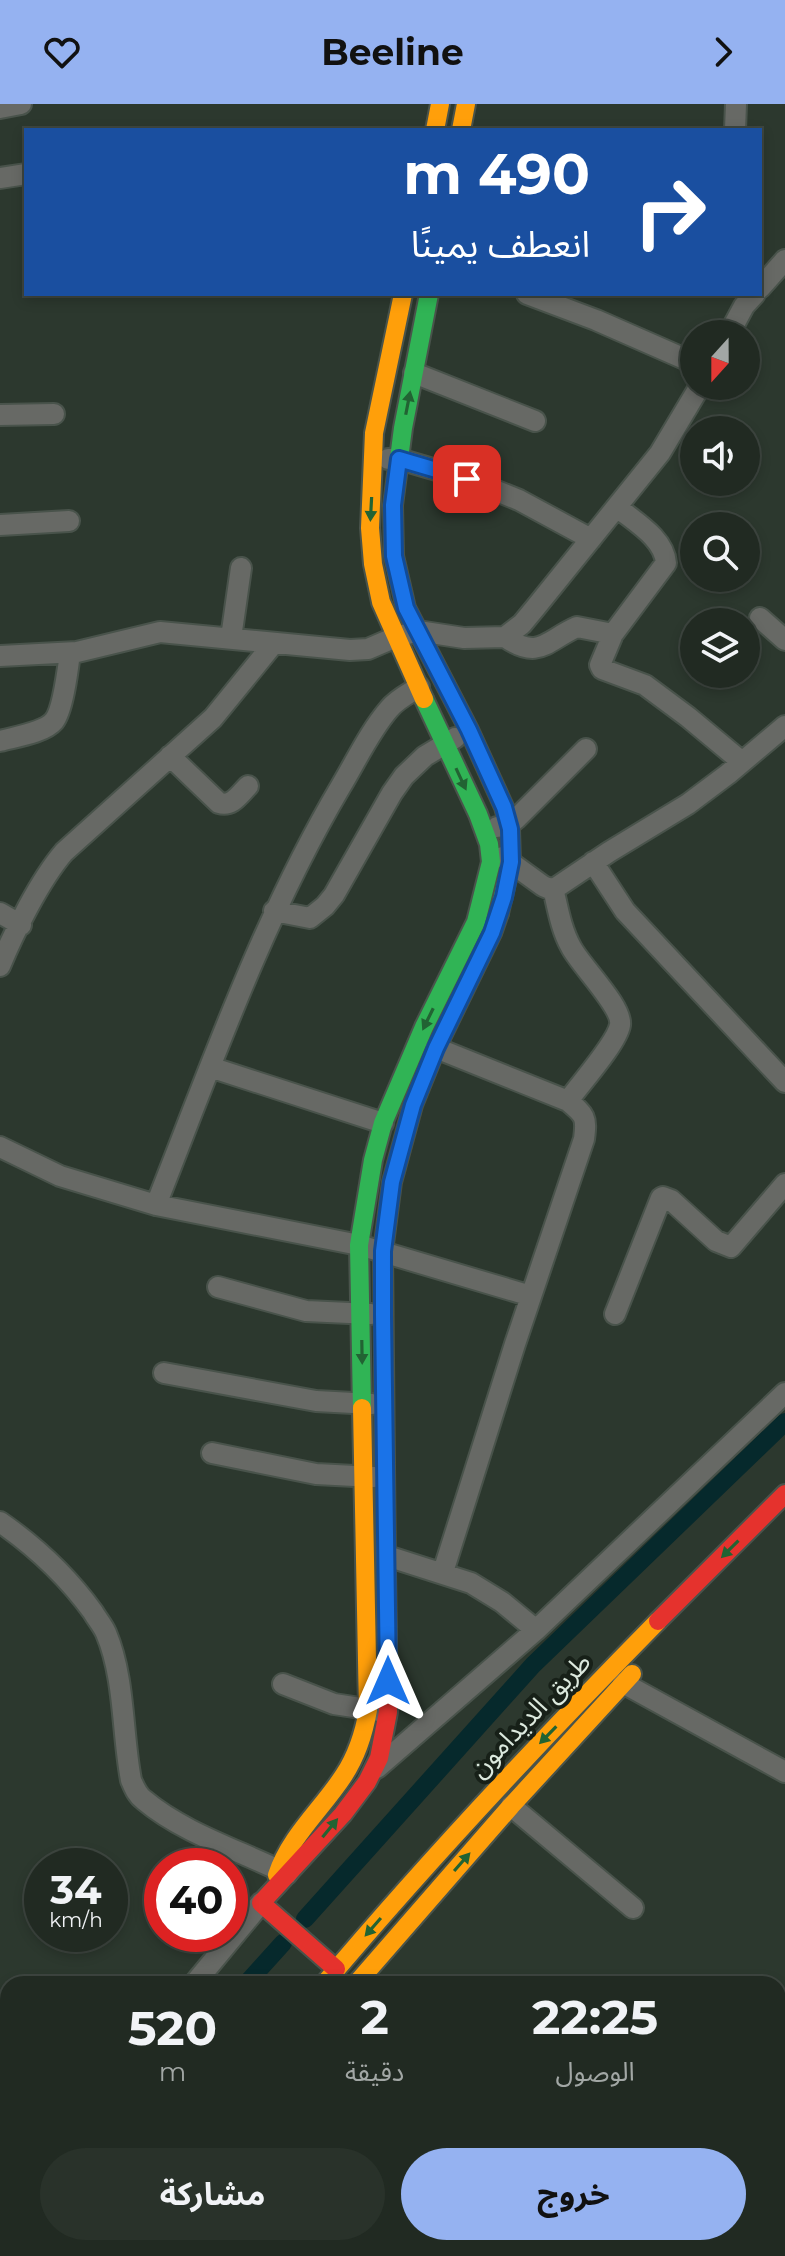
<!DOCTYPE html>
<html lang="ar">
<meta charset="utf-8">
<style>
:root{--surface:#212a22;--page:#29322a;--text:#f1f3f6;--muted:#a2a7a5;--line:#3e4640;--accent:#95b2f1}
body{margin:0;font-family:Montserrat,"Noto Sans Arabic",sans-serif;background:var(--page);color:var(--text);direction:rtl;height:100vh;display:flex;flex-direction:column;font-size:30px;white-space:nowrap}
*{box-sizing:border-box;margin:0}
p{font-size:26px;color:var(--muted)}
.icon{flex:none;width:44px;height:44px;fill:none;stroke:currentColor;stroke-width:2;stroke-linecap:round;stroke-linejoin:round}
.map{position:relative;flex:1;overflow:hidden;direction:ltr}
.side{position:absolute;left:0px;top:1872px;width:786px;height:280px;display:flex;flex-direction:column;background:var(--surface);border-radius:24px 24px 0 0;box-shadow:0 4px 12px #0003,0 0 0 2px var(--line);direction:rtl}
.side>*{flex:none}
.top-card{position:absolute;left:24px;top:24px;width:738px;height:168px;border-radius:0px;box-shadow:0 4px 12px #0003,0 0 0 2px var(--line);direction:rtl;background:#1a4fa0;color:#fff;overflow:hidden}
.needle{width:52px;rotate:201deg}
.buttons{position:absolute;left:680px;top:216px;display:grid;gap:16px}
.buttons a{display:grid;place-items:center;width:80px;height:80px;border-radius:50%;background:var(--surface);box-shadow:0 4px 12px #0003,0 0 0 2px var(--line);font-size:40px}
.speed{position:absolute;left:24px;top:1744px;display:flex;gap:16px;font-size:40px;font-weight:700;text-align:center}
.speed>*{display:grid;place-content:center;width:104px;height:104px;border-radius:50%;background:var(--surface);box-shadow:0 4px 12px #0003,0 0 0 2px var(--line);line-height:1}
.speed small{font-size:20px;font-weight:400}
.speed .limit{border:12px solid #d22;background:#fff;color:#111}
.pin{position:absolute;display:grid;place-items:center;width:68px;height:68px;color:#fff;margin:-34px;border-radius:16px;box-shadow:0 4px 12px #0006}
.me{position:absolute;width:88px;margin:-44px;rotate:0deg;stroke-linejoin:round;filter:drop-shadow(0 0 6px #0008)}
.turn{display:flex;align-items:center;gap:28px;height:168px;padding:0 40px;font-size:36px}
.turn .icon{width:104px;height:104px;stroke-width:2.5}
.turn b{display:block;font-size:56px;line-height:68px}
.eta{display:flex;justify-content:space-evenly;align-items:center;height:136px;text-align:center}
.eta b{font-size:48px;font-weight:700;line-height:56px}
.button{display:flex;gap:16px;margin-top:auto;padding:16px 40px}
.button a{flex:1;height:92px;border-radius:48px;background:var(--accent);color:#111;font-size:32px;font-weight:700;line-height:92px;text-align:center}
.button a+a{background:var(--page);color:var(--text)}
header{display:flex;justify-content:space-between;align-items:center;height:104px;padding:0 40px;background:var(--accent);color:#111;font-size:36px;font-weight:700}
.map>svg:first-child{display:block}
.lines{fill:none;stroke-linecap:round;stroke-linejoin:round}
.canal{stroke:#06292c;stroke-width:18}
.street-casing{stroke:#49534b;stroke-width:24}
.fast-casing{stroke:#49534b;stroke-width:22}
.slow-casing{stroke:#49534b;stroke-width:22}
.jam-casing{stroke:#49534b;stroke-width:22}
.street{stroke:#676965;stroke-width:20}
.fast{stroke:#30b455;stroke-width:18}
.slow{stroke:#ff9f0a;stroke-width:18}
.jam{stroke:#e5322d;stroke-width:18}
.oneway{fill:#226333}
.route-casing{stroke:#114b97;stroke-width:20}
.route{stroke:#1a73e8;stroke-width:14}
.labels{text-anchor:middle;stroke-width:8;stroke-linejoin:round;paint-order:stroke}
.street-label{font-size:26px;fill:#dce9de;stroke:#172018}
</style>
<header><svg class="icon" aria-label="forward" viewBox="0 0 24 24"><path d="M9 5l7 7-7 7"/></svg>Beeline<svg class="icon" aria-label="heart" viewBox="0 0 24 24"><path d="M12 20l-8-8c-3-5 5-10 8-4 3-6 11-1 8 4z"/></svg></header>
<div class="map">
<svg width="785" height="2152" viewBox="0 0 785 2152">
<rect width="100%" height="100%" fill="#2c382e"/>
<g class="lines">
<path class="canal" d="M305 1815 533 1561 785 1318
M246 1880 283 1839
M2 2152 10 2144"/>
<defs>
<path id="street" d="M0 4 21 0
M735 26 736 0
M0 74 26 70
M760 184 785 156
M527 190 596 216 694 259
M729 230 744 202 755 190
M414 269 535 317
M0 311 54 310
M388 355H399L467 375 519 396 591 435
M0 421 69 417
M760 514 785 536
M613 530 600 561 602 565 645 581 688 613 742 658
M505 533C539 557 547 536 577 523L613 530 666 459C664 434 635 418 617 403
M231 534 241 464
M0 552 77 548 160 528 350 546 368 545 396 533 418 527 464 534 505 533 522 520 536 503 660 349 700 282
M0 637C14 633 44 629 54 617 63 606 68 564 70 549
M170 652 219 699C232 703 239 691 248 682
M497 723 509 721 516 715 586 645
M503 753 543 782 550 785 557 783 609 748 688 700 728 670 785 622
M593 758 625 807 785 978
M553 784C558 805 561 825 571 843 580 861 623 903 620 921 617 939 580 980 568 997
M274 807 310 814 325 802 334 791 392 689 404 672 425 652 455 634
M0 809 21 821
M0 862C14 828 40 776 64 748L213 614 274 539
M436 944 568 997C585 1011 587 1013 584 1035L515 1240 443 1468
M210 963 383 1019
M0 1043 60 1072 156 1101 359 1141 531 1192
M156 1101C212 959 263 814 341 682 356 657 370 627 389 605 397 595 408 590 419 583
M218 1183 306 1207 371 1210
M615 1210 661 1094 663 1093 671 1096 716 1137 731 1143 785 1080
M164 1269 316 1297 372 1300
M212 1349 316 1370 374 1373
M0 1418C36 1443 67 1472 93 1508 97 1515 103 1522 106 1529 125 1574 122 1629 131 1676 134 1683 137 1691 144 1696 183 1729 241 1747 287 1770
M387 1452 471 1479 502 1498 536 1526
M623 1579 785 1668
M283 1580 334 1600 380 1607
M377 1664 536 1526 785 1289
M511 1702 633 1804
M194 1880 261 1799
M0 2011 8 2017
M0 2085 8 2076
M778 2092 785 2076
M778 2112 785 2114
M159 2152 166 2144"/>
<path id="fast" d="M429 190 403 324 393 401 394 452 406 504 469 626 504 703 510 725 511 758 499 809
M362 1304 359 1141 373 1056 383 1019 424 923 476 818 491 758 489 740 478 710 424 595
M98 2152 105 2144"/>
<path id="slow" d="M435 26 440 0
M461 26 466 0
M403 190 374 329 370 424 373 460 381 498 424 595
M386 1467 383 1147 392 1078 413 1001 436 944 492 829 499 809
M277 1771C290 1732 322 1705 344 1671 357 1651 364 1629 368 1606L362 1304
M324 1880C430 1754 542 1635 658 1517
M356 1880 511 1702 632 1570"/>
<path id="jam" d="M658 1517 785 1390
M336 1865 261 1799 343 1710 367 1678 379 1654 388 1608 386 1467
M130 2152 136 2144"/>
</defs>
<use href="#street" class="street-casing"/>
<use href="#fast" class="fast-casing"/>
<use href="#slow" class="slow-casing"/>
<use href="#jam" class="jam-casing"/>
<use href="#street" class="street"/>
<use href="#fast" class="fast"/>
<use href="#slow" class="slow"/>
<use href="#jam" class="jam"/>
</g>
<defs><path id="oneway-solid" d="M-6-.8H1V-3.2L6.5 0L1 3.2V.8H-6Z" transform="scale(2)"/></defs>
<g class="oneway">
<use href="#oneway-solid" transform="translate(408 299) rotate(-79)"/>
<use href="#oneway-solid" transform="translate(371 405) rotate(93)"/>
<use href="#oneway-solid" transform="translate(461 675) rotate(65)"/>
<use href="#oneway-solid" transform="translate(428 915) rotate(116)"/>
<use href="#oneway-solid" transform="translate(362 1248) rotate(89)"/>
<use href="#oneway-solid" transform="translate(730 1445) rotate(135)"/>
<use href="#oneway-solid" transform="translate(548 1631) rotate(134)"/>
<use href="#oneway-solid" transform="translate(330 1724) rotate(-51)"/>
<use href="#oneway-solid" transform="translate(462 1758) rotate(-49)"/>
<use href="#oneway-solid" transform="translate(373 1823) rotate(131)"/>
</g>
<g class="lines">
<defs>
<path id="route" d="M388 1577 383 1211V1147L392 1078 413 1001 436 944 492 829 504 793 511 758 510 725 504 703 469 626 406 504 394 452 393 401 399 355 467 375"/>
</defs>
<use href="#route" class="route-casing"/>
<use href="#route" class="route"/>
</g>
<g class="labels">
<g class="street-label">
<text transform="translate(530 1611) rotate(-46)" y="9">طريق الديدامون</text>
</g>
</g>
</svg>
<div class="buttons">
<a><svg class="needle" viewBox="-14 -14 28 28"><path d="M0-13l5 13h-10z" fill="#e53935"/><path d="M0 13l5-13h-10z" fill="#a2a7a5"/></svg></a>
<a><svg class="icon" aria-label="sound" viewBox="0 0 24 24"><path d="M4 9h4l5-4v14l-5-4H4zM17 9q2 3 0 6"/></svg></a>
<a><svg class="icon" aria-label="search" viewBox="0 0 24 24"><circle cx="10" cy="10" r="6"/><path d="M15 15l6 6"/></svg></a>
<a><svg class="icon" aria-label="layers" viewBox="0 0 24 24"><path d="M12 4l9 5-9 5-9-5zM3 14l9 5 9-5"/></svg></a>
</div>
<div class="speed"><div>34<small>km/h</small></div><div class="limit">40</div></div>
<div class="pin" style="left:467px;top:375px;background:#d93025"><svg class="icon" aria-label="arrive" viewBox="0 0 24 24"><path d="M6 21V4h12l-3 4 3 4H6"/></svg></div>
<svg class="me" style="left:388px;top:1577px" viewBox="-20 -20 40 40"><path d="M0-17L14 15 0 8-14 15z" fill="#1a73e8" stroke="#fff" stroke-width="4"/></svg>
<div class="top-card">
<div class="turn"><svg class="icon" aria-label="right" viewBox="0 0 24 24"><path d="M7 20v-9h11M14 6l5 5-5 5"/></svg><div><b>490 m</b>انعطف يمينًا</div></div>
</div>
<section class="side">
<div class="eta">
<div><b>22:25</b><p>الوصول</p></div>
<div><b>2</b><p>دقيقة</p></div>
<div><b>520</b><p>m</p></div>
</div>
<div class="button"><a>خروج</a><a>مشاركة</a></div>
</section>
</div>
